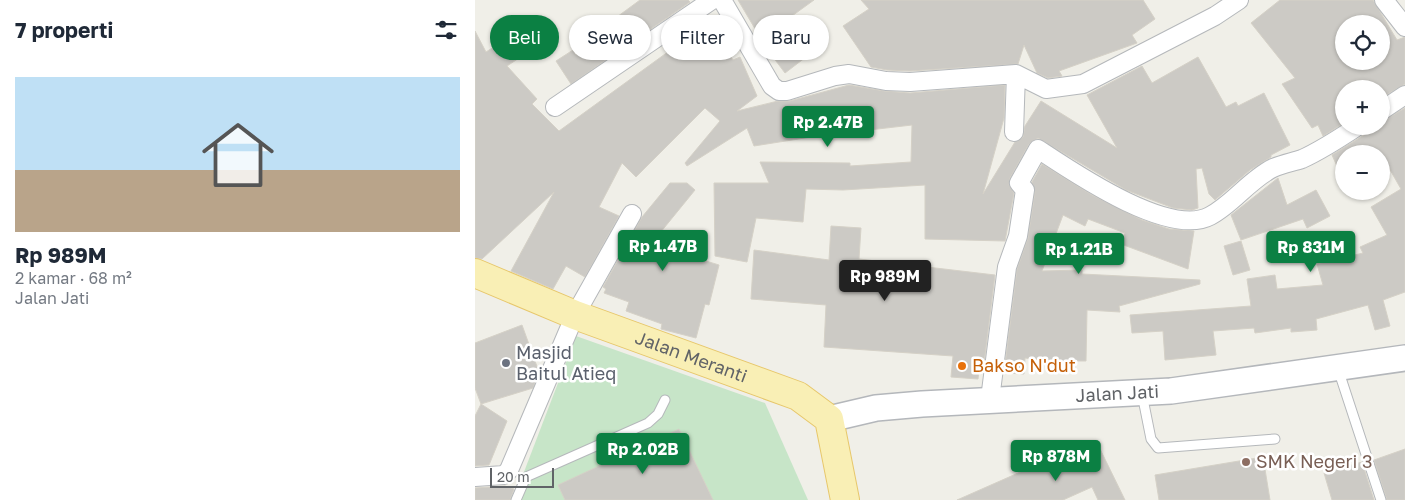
<!DOCTYPE html>
<html lang="id">
<meta charset="utf-8">
<style>
:root{--surface:#fff;--page:#f2f2f3;--text:#1f2937;--muted:#747a83;--line:#e0e1e3;--accent:#0b8043}
body{margin:0;font-family:"Golos Text",sans-serif;background:var(--page);color:var(--text);height:100vh;display:flex;flex-direction:column;font-size:19px;white-space:nowrap}
*{box-sizing:border-box;margin:0}
p{font-size:16px;color:var(--muted)}
.icon{flex:none;width:28px;height:28px;fill:none;stroke:currentColor;stroke-width:2;stroke-linecap:round;stroke-linejoin:round}
.map{position:relative;flex:1;overflow:hidden}
.side{display:flex;flex-direction:column;background:var(--surface);width:475px}
.side>*{flex:none}
.banner{position:absolute;left:15px;top:15px;width:475px;height:45px;display:flex;gap:10px}
.buttons{position:absolute;left:860px;top:15px;display:grid;gap:10px}
.buttons a{display:grid;place-items:center;width:55px;height:55px;border-radius:50%;background:var(--surface);box-shadow:0 1px 4px #0004;font-size:25px}
.scale{position:absolute;left:15px;bottom:12px;width:64px;box-sizing:border-box;padding-left:5px;border:2px solid #606367;border-top:0;font-size:14px;line-height:18px;white-space:nowrap;color:#606367;-webkit-text-stroke:4px #fff;paint-order:stroke}
.price{position:absolute;translate:-50% -42px;padding:0 11px;border-radius:5px;background:var(--accent);color:#fff;font-size:16px;line-height:32px;filter:drop-shadow(0 1px 2px #0008)}
.price::after{content:'';position:absolute;left:50%;top:30px;width:15px;height:11px;margin-left:-8px;background:inherit;clip-path:polygon(0 0,100% 0,50% 100%)}
.price.on{background:#222;color:#fff}
ul{padding:0;list-style:none}
li{display:grid;align-content:center;gap:10px;height:265px;padding:0 15px}
li+li{border-top:1px solid var(--line)}
li span{display:grid;place-items:center;height:155px;border-radius:0px;color:#555}
li>.icon{margin-inline-start:auto}
span .icon{width:90px;height:90px;fill:#fffc;stroke-width:1}
li b{font-size:21px}
h2{display:flex;justify-content:space-between;align-items:center;height:60px;padding:0 15px;font-size:21px}
.chip{padding:0 18px;border-radius:22px;background:var(--surface);box-shadow:0 1px 4px #0004;font-size:18px;line-height:45px}
.chip.on{background:var(--accent);color:#fff}
main{display:flex;flex:1;min-height:0}
.map>svg:first-child{display:block}
</style>
<main>
<section class="side">
<h2>7 properti<svg class="icon" aria-label="filters" viewBox="0 0 24 24"><path d="M4 7h16M4 17h16"/><circle cx="9" cy="7" r="2"/><circle cx="15" cy="17" r="2"/></svg></h2>
<ul>
<li><span style="background:linear-gradient(#bfe0f5 60%,#b9a48a 0)"><svg class="icon" aria-label="home" viewBox="0 0 24 24"><path d="M3 11l9-7 9 7M6 9v11h12V9"/></svg></span><div><b>Rp 989M</b><p>2 kamar · 68 m²</p><p>Jalan Jati</p></div></li>
</ul>
</section>
<div class="map">
<svg width="930" height="500" viewBox="0 0 930 500">
<rect width="100%" height="100%" fill="#f0efe8"/>
<path fill="#c7e5c8" d="M101,336l189,67 43,97h-293l-1,-2z"/>
<path fill="#cccac5" stroke="#d5d1c7" fill-rule="evenodd" d="M165,0h48l2,2 -119,82 -15,-23 17,-11 3,5 34,-23 -4,-7z
M263,0h76l-29,21 25,33 -25,19 -18,-24z
M386,0h282l12,19 -23,16 5,8 -78,28 3,5 -14,2 -11,-5 -13,-28 -6,19 -108,7 -23,-1 -16,-3 -28,-41 26,-17z
M805,0h93l24,40 8,-3v47l-24,14v-9h-37v34l-21,13 -5,-11 -6,3 -30,-44 13,-6 -44,-55zM869,24h37v37h-37z
M227,20l7,10 2,-2 22,32 7,-3 17,39 -20,15 41,-10h12l59,-16 35,6 26,2 95,-8 -1,33 -21,76 32,-52 8,-5 2,-11 16,-25 76,47 -30,-53 55,-29 10,17 46,-26 28,50 10,-5 2,4 26,-13 26,52 -19,10v2l-21,13 -35,30 -6,-6 -7,-26 -6,1 2,39 -6,2 -19,-2 -47,-18 -88,-52 -9,6 -19,34 -1,7 5,8 -9,48 -80,-2v-54l-82,5 -37,-1 -3,33 -47,-4 -9,44 -32,-6 -1,-73h55l-9,-21 90,1v3l61,-4 1,-37 -43,5 -1,-2 -114,18 -7,-18 -60,38 -2,-3 35,-42 -15,-13 -69,69 -14,-14 -23,44 20,9 -34,61 -19,-11 -13,23 -42,-18 43,-79 -72,67 -7,-1v-227l11,21 46,-30 13,19 -38,25 30,33 -5,5 27,27 124,-90 -3,-6z
M930,108v184l-22,8 7,26 -15,4 -7,-25 -52,14 1,11 -26,2v-4l-36,5 -1,-5 -41,3 3,24 -51,5 -2,-29 -31,2 -2,-18 121,-9 -4,-27 28,-4 2,14 46,-4 -6,-21 46,-11 -3,-6 27,-12 -16,-28 30,-18 -20,-35h-37v28l-12,-27 32,-20 4,-9h13v-4z
M567,164l50,31 50,25 27,9 25,2 -6,38 -67,-25 4,-11 -37,-14 -3,7 -22,-11 -21,56 40,-1v4l118,6v4l-81,22 1,6 -33,-2 -1,51h-10v3l-51,-6 -1,16 -20,-1 13,-104 11,-31 7,-46 -3,-10z
M803,178l9,27 29,-15 14,26 -23,12 -4,-9 -62,21 -10,-25z
M195,183h17l8,7 -44,54 68,21 -10,40 -4,-1 -9,34 -35,-9 1,-5 -36,-13 3,-9 -25,-9 2,-4 -3,-2 39,-70z
M356,226l30,2 -2,31 136,16 -12,96h-4l-1,8 -27,-2 2,-21 -129,-9 2,-42 -75,-6 3,-49 75,10z
M766,241l9,29 -17,5 -9,-29z
M47,325l17,47 -6,16 -52,16 -6,-16v-45z
M6,404l26,17 -18,44 -14,1v-50z
M204,429l34,71h-148l-7,-15z
M625,449l25,51h-27l-6,-13 -29,13h-106l102,-45 5,11z
M930,449v51h-18l-13,-40z
M788,457l7,43h-111l-4,-25z
M887,462l12,38h-42l-8,-27z
M30,486l9,3 -4,11h-35v-12z"/>
<g fill="none" stroke-linecap="round" stroke-linejoin="round">
<g stroke="#b5b8bb" stroke-width="11">
<path id="lane" d="M863,369l43,131
M667,394l9,45 7,9 117,-9
M41,500l10,-23 122,-54 10,-9 7,-14"/>
</g>
<g stroke="#b5b8bb" stroke-width="20">
<path id="street" d="M247,0l50,86 7,5h8l48,-15 14,-2 37,7 24,1 106,-8 30,15 37,-5 132,-68 24,-16
M909,0l21,27
M80,107l157,-107
M906,111l24,-16
M539,132l2,-58
M515,399l17,-132 11,-31 7,-46 -6,-7 19,-34c35,23 131,89 172,67 23,-12 39,-36 63,-48 9,-4 20,-6 29,-9 20,-9 38,-21 56,-33
M0,477l29,-2 5,-5 66,-155 57,-101"/>
</g>
<g stroke="#b4b7bb" stroke-width="28">
<g id="secondary">
<path id="s1" d="M354,419l47,-11 46,-4 249,-13 234,-33"/>
</g>
</g>
<g stroke="#e7c76b" stroke-width="30">
<g id="primary">
<path id="s2" d="M0,273l100,42 223,81 31,23 16,81"/>
</g>
</g>
<use href="#lane" stroke="#fff" stroke-width="9"/>
<use href="#street" stroke="#fff" stroke-width="18"/>
<use href="#secondary" stroke="#fff" stroke-width="25"/>
<use href="#primary" stroke="#f9efb5" stroke-width="28"/>
</g>
<circle fill="#6b7280" stroke="#fff" stroke-width="2" cx="31" cy="363" r="5"/>
<circle fill="#e8710a" stroke="#fff" stroke-width="2" cx="487" cy="366" r="5"/>
<circle fill="#8d6e63" stroke="#fff" stroke-width="2" cx="771" cy="462" r="5"/>
<g text-anchor="middle" stroke-width="5" stroke-linejoin="round" paint-order="stroke">
<g font-size="18" fill="#5b616d" stroke="#fff" text-anchor="start">
<text x="41" y="359">Masjid<tspan x="41" dy="21">Baitul Atieq</tspan></text>
</g>
<g font-size="18" fill="#606367" stroke="#fff">
<text dy="6" stroke="none"><textPath href="#s2" startOffset="232">Jalan Meranti</textPath></text>
<text dy="6" stroke="none"><textPath href="#s1" startOffset="290">Jalan Jati</textPath></text>
</g>
<g font-size="18" fill="#c56008" stroke="#fff" text-anchor="start">
<text x="497" y="372">Bakso N'dut</text>
</g>
<g font-size="18" fill="#785e54" stroke="#fff" text-anchor="start">
<text x="781" y="468">SMK Negeri 3</text>
</g>
</g>
</svg>
<div class="buttons">
<a><svg class="icon" aria-label="locate" viewBox="0 0 24 24"><circle cx="12" cy="12" r="6"/><path d="M12 2v4M12 18v4M2 12h4M18 12h4"/></svg></a>
<a>+</a>
<a>−</a>
</div>
<div class="scale">20 m</div>
<b class="price" style="left:353px;top:148px">Rp 2.47B</b>
<b class="price" style="left:188px;top:272px">Rp 1.47B</b>
<b class="price" style="left:836px;top:273px">Rp 831M</b>
<b class="price" style="left:604px;top:275px">Rp 1.21B</b>
<b class="price on" style="left:410px;top:302px">Rp 989M</b>
<b class="price" style="left:168px;top:475px">Rp 2.02B</b>
<b class="price" style="left:581px;top:482px">Rp 878M</b>
<div class="banner">
<a class="chip on">Beli</a>
<a class="chip">Sewa</a>
<a class="chip">Filter</a>
<a class="chip">Baru</a>
</div>
</div>
</main>
